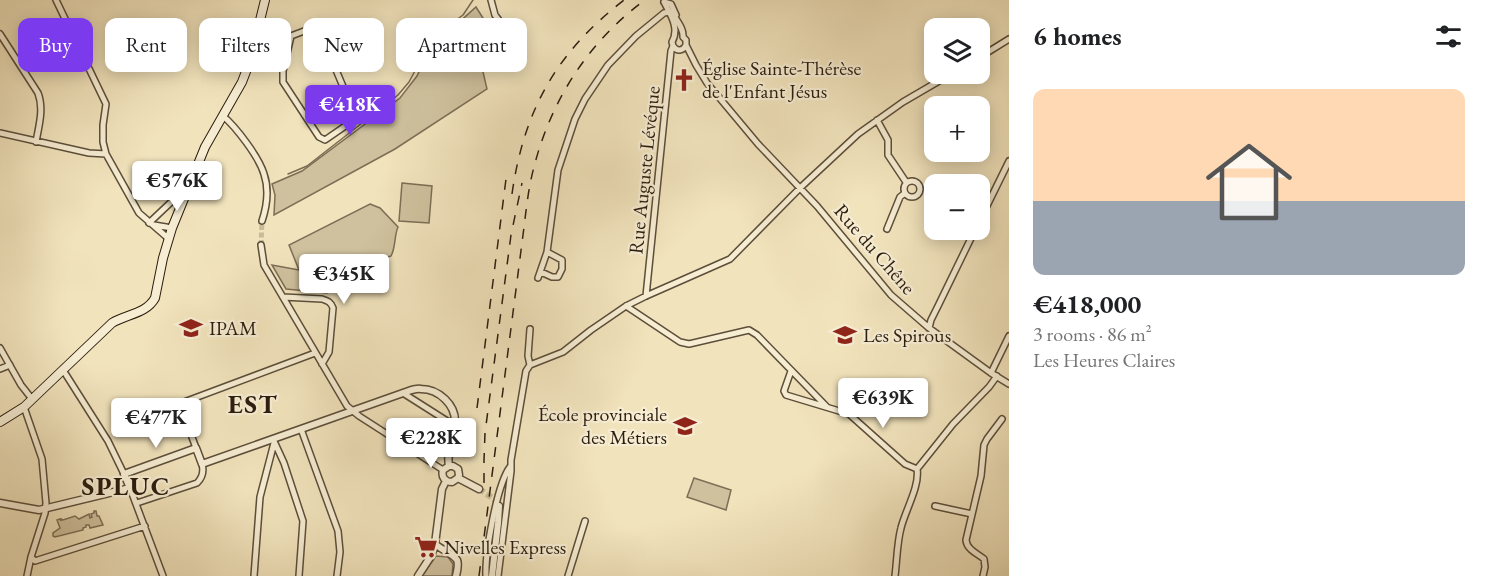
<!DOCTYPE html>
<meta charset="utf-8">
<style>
:root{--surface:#fff;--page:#f6f6f6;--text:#202124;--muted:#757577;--line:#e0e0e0;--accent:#7c3aed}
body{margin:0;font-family:"EB Garamond",serif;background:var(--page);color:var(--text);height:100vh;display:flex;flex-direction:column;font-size:22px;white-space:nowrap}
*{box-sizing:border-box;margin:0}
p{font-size:20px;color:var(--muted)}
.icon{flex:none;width:33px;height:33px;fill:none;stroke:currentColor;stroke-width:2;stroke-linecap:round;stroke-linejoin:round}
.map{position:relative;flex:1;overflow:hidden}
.drawer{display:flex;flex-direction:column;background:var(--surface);width:480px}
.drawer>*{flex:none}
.top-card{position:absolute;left:18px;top:18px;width:570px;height:54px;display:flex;gap:12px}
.fabs{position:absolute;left:924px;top:18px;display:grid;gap:12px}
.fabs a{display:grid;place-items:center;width:66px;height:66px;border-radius:12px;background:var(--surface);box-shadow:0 3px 15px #0003;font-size:30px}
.price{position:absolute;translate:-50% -51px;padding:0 14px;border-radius:6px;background:#fff;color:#222;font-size:20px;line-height:39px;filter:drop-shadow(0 2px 3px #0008)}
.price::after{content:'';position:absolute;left:50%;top:36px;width:18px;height:14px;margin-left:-9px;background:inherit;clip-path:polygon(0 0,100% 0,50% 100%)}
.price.on{background:var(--accent);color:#fff}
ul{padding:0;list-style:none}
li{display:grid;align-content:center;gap:12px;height:318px;padding:0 24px}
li+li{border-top:2px solid var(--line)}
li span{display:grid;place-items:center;height:186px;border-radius:12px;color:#555}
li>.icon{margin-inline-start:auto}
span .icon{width:108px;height:108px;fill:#fffc;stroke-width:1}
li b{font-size:26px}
h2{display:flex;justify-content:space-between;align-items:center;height:72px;padding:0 24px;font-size:26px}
.tag{padding:0 21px;border-radius:12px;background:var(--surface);box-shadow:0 3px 15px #0003;font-size:21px;line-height:54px}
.tag.on{background:var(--accent);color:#fff}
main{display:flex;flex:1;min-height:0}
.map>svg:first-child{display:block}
</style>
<main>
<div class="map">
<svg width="1009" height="576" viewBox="0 0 1009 576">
<rect width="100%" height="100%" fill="#f1e3bc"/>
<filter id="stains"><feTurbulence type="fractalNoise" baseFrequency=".00333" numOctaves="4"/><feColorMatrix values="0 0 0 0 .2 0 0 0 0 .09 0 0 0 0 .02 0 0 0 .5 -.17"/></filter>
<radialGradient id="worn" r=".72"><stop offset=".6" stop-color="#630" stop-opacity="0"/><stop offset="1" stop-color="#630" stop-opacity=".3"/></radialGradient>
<path fill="#cfc19e" stroke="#7d6e56" stroke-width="1.5" d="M476,7l29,46 -22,19 4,17 -92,60 -121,66 1,-20 -3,-11 30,-13 98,-73 17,-22 10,-21 18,-20z
M402,183l30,3 -3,37 -30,-2z
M370,204l10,4 18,19c-4,9 -2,20 -7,29 -10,4 -12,-1 -20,10l-26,-2 -16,11 -2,18 -41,-4 -14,-24 27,5 -10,-25z
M694,478l37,12 -5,20 -39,-13z
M94,511h2l1,5h2l4,9 -13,3 -1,-3h-3v2l-3,1v2l-28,7 -2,-1v-3l7,-5 -3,-8 3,-1 1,2v-2l2,1 12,-4 4,3 10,-5 1,4 2,-1 -1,-3 3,-1z
M436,556l12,1 5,7 -1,12h-30z"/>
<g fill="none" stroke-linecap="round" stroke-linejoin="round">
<path stroke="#7a6b53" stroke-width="1.5" d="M288,174l19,-8 91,-71 11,-13 15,-28 17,-23 22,-16 10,-15"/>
<path stroke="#c9bb99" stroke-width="5" stroke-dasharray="5 2.5" stroke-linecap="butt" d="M261,245l1,-24"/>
<path stroke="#c9bb99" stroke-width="6" stroke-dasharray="6 3" stroke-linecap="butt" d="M479,489l15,10 5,6"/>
<g stroke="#5c4e3a" stroke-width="8">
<path id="minor" d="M56,0l50,104 -3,21v17l3,12 33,59 30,26
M491,0l4,15 21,28
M664,2l7,2 5,11
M669,12h3c4,8 12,16 11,25l3,3v5l10,20 11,18 51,61 59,62 74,89 38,33 62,45 18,11
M258,28l33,8 21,-8 5,1 3,3 35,83 -1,5 -29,20 -6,-3 -36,-55v-11l8,-35
M0,34l38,59c6,16 1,32 -2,49
M673,46c4,6 10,5 13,-1
M980,57l29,-18
M223,116c13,11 36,41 41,58 5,15 3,32 -2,47
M877,120l11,20v15l18,27
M0,133l89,20 17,1
M904 189a8 8 0 1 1 16 0a8 8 0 1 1-16 0Z
M980,220l29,-59
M149,223l38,-36
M154,225l18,3
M887,229l13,-32 5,-4
M261,245l3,20 83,141 12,10 84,54
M541,272l11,5h6l4,-8v-9l-15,-8
M538,278l9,-26 11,-82 17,-51 10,-20 23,-34 28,-29 28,-23 5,-1
M646,296l25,-245 2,-5 -1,-4c8,-14 -2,-28 -8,-40
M283,297l39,2c6,2 9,3 11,9l-4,44 -7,12
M626,306l54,36 9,2 60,-14 8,5 70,72
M929,328l2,-8 7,-14 37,-76
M530,329l-2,27 2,9
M0,348l21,37 11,14
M530,365l33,-13 28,-22 35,-24 20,-10 84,-37 70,-71 58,-54 45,-32 48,-28
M0,369l10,-4
M63,370l45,71 16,33
M791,371l-7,20 2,4 63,19 56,50 12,5
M991,373l18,-37
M403,393l52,33
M24,407l18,52 4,44 -1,10 -14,44 -4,19
M301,429l37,102 2,21 -3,24
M273,439l11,24 19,58 -4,55
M196,448l-14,-38 2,-8 131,-49
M130,488l33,88
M137,503l60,-20c6,-6 7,-12 5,-19
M935,506l37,8
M31,557l4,4 110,-35
M254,576l6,-79 14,-54
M486,576c-1,-23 11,-92 24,-109
M498,576l13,-105v-11l14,-83 1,-6 4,-6
M568,576l17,-55
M895,576c2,-16 2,-33 6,-48 4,-17 19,-42 16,-59l36,-45 36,-37 8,-11
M983,576l2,-9 -1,-8c-7,-6 -17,-9 -18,-19l15,-64 3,-31 3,-6 15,-20"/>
</g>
<g stroke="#5c4e3a" stroke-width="9">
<path id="tertiary" d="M449,466l-6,4c-2,7 2,12 9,12l6,-4
M449,466h4l5,3 1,6 -1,3
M458,478l21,11
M0,503l39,7 91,-22 -6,-14 72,-26 6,16 201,-71c6,-2 12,-5 18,-4 18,0 35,16 34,34 -1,14 -9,28 -6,43
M435,544c5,5 19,10 22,16 2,4 0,12 -1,16
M418,576l13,-20 4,-12 7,-55 4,-8
M492,576l6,-53 1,-17"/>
</g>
<g stroke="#2b1c0e" stroke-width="10">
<path id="secondary" d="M0,422l24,-15 88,-84c15,-9 34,-9 43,-25l8,-40 9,-30 33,-81 37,-65 8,-21 15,-61"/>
</g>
<use href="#minor" stroke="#f6edd3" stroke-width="5"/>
<use href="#tertiary" stroke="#f6edd3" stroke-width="6"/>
<use href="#secondary" stroke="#f6edd3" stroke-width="8"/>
<path stroke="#2b1c0e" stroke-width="1.5" stroke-dasharray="10 10" stroke-linecap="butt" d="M512,194c12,-85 45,-142 112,-194
M477,408l29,-229
M484,483v-23l1,-27 26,-198 11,-52
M479,576l44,-341c3,-23 5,-46 11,-68 17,-67 55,-126 111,-167"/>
</g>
<defs>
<g id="church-bare" transform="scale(1.8)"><path d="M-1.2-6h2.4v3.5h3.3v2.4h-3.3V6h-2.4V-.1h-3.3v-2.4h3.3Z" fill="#8f2418" stroke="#f6edd3" stroke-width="2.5" paint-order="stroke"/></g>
<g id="school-bare" transform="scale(1.8)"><path d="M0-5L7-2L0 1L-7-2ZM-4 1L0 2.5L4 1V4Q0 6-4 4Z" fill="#8f2418" stroke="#f6edd3" stroke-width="2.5" paint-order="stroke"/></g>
<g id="supermarket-bare" transform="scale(1.8)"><path d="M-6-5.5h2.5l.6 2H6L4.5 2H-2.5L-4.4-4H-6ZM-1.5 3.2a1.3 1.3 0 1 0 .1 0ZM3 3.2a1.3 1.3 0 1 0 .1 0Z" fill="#8f2418" stroke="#f6edd3" stroke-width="2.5" paint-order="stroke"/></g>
</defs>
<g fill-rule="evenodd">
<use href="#church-bare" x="684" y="80"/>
<use href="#school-bare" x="191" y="328"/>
<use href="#school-bare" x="845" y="335"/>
<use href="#school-bare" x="685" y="426"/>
<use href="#supermarket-bare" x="426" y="547"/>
</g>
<g text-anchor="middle" stroke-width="4.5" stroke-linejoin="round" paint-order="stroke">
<g font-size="20" fill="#2b1c0e" stroke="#f6edd3" text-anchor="start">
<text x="702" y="75">Église Sainte-Thérèse<tspan x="702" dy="23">de l'Enfant Jésus</tspan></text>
<text x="209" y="335">IPAM</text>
<text x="863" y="342">Les Spirous</text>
<text x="667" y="421" text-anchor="end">École provinciale<tspan x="667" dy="23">des Métiers</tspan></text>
<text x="444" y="554">Nivelles Express</text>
</g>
<g font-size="20" fill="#2b1c0e" stroke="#f6edd3">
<text transform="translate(644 170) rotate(-84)" y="7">Rue Auguste Lévéque</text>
<text transform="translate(875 249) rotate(49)" y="7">Rue du Chêne</text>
</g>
<g font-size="26" font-weight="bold" letter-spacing="1.5" fill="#2b1c0e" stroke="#f6edd3">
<text x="253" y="413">EST</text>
<text x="126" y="495">SPLUC</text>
</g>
</g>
<rect width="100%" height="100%" filter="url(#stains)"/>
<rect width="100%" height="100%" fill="url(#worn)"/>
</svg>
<div class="fabs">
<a><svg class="icon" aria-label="layers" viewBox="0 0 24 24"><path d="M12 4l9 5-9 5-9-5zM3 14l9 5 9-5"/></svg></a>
<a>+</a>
<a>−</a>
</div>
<b class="price on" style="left:350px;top:136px">€418K</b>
<b class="price" style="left:177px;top:212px">€576K</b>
<b class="price" style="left:344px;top:305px">€345K</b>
<b class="price" style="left:883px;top:429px">€639K</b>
<b class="price" style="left:156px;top:449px">€477K</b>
<b class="price" style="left:431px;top:469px">€228K</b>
<div class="top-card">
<a class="tag on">Buy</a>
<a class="tag">Rent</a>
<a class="tag">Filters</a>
<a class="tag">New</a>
<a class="tag">Apartment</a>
</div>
</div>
<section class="drawer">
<h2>6 homes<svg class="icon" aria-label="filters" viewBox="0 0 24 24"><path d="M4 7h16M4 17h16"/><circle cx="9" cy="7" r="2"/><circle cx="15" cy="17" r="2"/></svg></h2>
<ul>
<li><span style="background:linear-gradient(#ffd9b3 60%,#9aa5b1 0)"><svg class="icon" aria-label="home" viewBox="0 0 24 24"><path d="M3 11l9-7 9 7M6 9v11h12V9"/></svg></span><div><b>€418,000</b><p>3 rooms · 86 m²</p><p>Les Heures Claires</p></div></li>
</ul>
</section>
</main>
